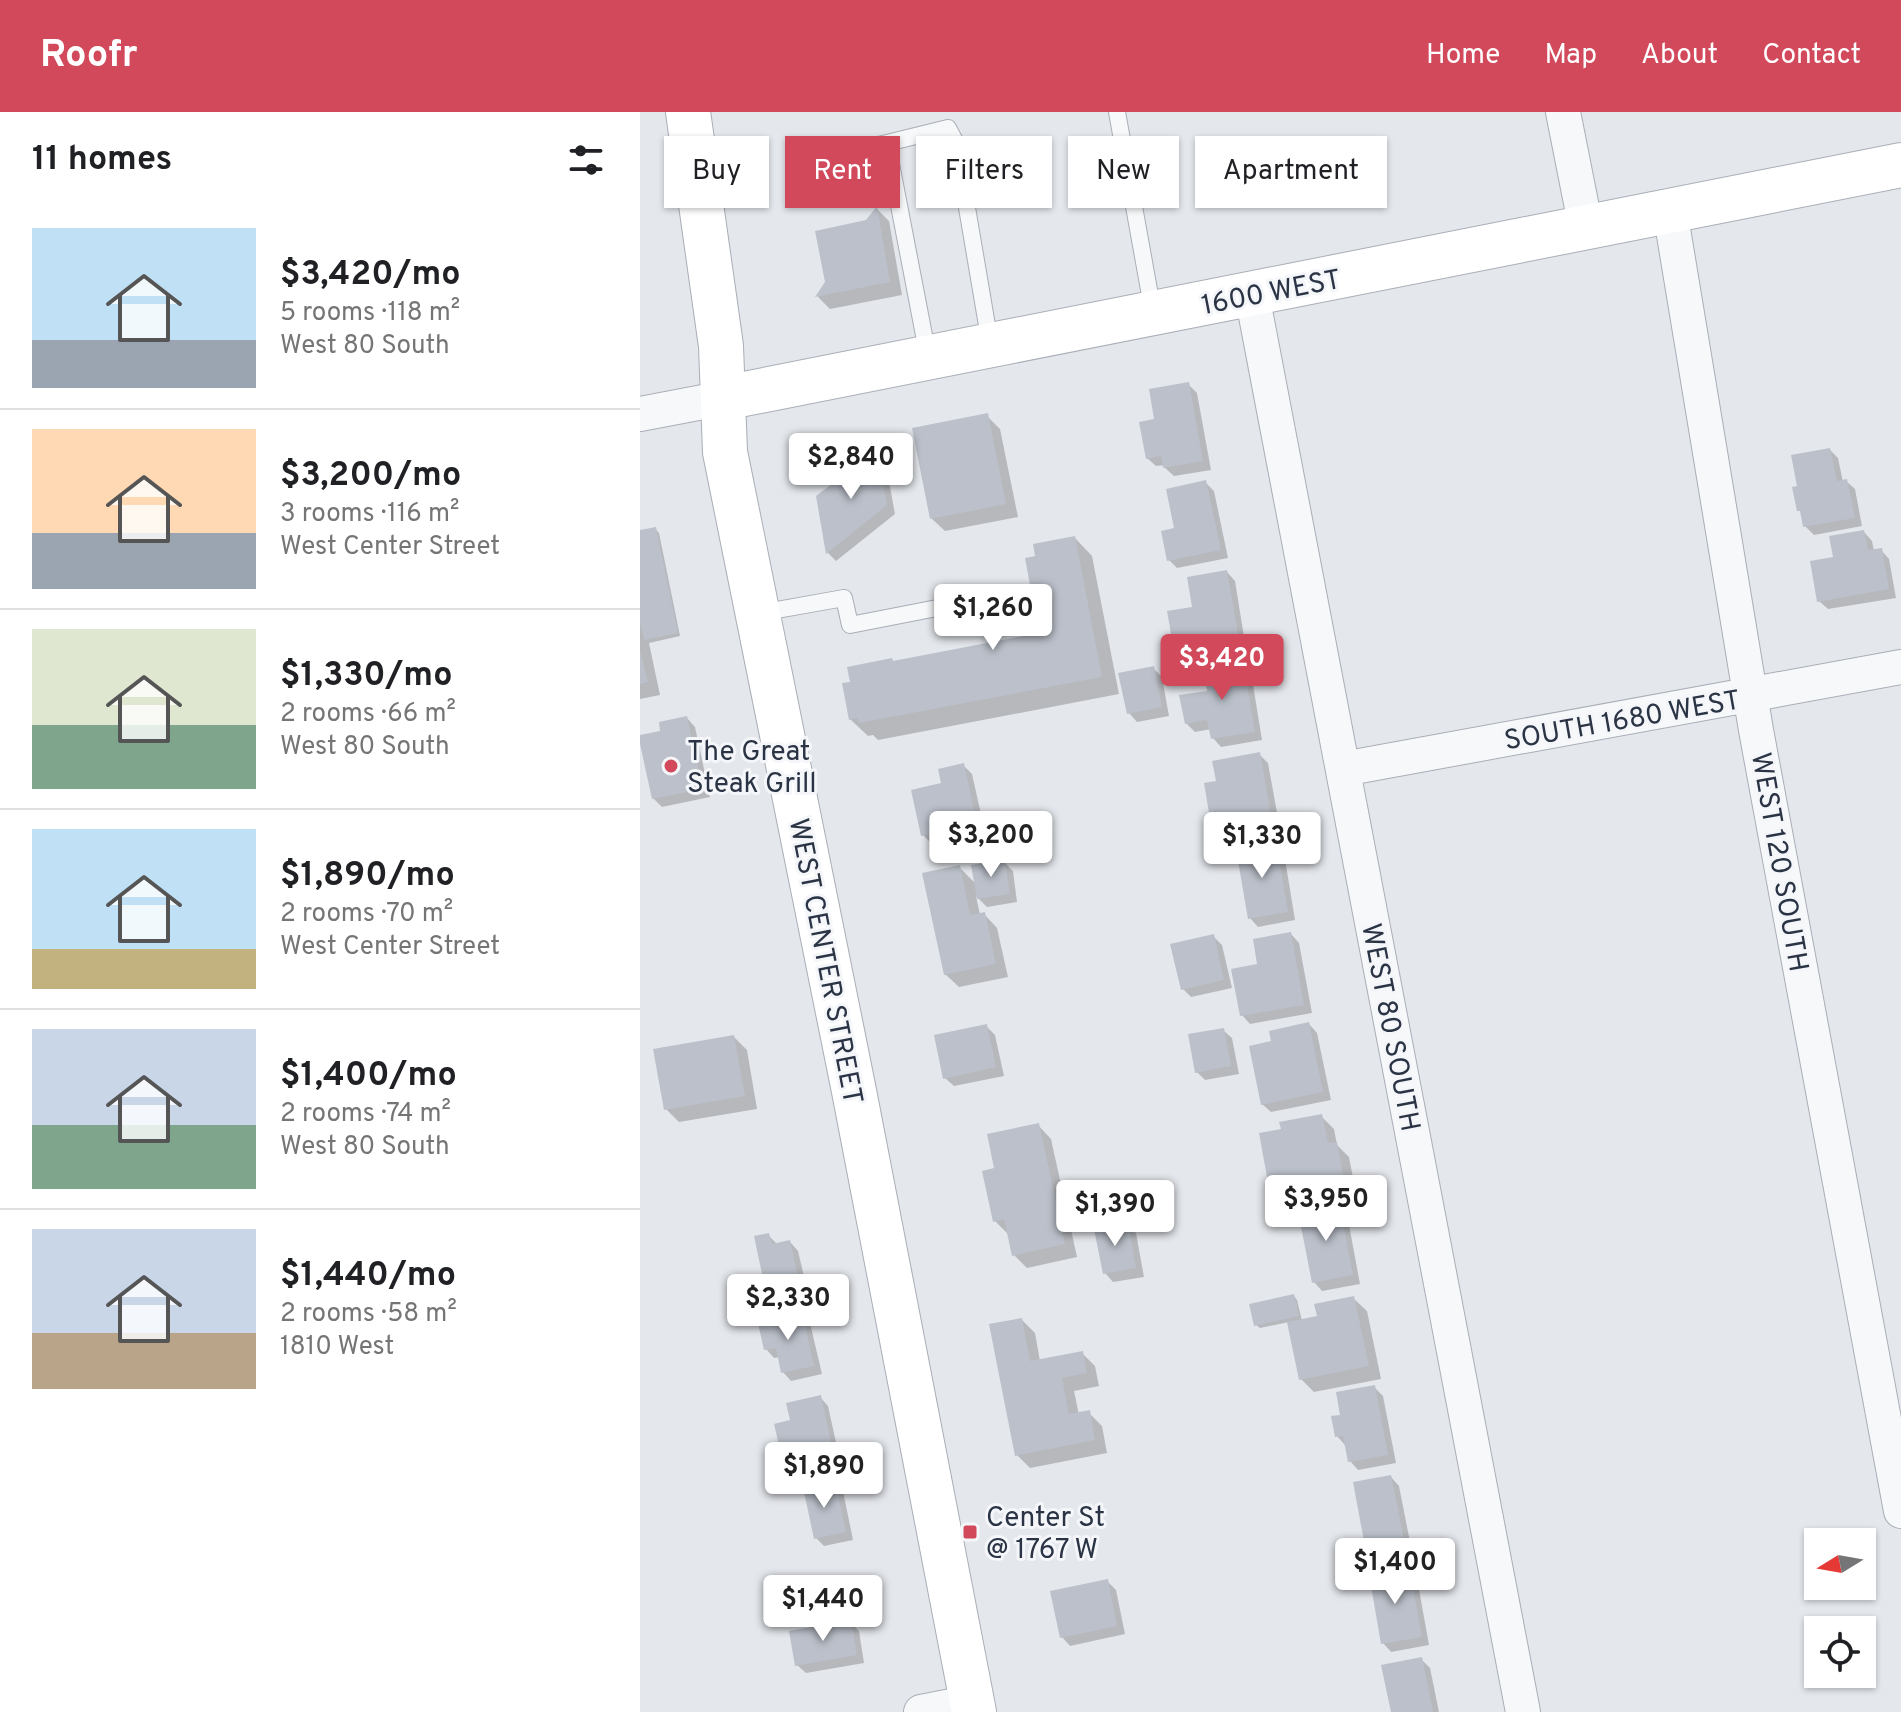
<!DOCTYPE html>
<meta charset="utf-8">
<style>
:root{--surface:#fff;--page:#f6f6f6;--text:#202124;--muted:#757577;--line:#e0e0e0;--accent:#d1495b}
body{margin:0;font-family:Overpass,sans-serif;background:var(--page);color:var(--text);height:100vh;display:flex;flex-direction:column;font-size:30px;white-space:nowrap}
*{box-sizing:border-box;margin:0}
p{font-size:26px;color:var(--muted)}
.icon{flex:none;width:44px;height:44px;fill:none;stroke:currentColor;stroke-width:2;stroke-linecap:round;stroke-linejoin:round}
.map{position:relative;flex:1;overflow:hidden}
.side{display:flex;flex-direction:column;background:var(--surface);width:640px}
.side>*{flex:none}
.guide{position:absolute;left:24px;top:24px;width:760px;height:72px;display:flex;gap:16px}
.needle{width:52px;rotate:259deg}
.controls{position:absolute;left:1164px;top:1416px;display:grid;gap:16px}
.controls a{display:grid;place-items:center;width:72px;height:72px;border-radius:0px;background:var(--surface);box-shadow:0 2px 6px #0004;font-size:40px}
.price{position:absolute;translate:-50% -68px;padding:0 18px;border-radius:8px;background:#fff;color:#222;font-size:26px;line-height:52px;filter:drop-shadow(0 2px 4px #0008)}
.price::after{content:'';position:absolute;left:50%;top:48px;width:24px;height:18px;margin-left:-12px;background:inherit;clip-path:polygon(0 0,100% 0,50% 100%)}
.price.selected{background:var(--accent);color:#fff}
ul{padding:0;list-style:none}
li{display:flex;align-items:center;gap:24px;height:200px;padding:0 32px}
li+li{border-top:2px solid var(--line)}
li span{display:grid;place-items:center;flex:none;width:224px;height:160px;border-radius:0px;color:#555}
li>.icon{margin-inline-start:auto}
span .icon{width:96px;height:96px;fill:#fffc;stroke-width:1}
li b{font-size:34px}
h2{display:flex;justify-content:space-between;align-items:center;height:96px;padding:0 32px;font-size:34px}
.tag{padding:0 28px;border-radius:0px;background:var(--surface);box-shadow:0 2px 6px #0004;font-size:28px;line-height:72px}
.tag.selected{background:var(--accent);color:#fff}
header{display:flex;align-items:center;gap:48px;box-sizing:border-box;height:112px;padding:0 40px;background:var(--accent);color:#fff}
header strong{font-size:38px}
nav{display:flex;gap:44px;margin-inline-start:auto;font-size:28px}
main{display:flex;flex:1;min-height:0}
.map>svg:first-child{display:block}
</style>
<header>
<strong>Roofr</strong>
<nav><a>Home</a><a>Map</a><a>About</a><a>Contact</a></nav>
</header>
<main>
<section class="side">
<h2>11 homes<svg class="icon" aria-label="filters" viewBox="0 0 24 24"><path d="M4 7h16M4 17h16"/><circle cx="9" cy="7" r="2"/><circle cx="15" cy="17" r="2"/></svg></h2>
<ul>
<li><span style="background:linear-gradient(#bfe0f5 70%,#9aa5b1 0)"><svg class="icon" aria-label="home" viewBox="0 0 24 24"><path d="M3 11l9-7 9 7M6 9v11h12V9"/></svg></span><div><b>$3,420/mo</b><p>5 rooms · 118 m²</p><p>West 80 South</p></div></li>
<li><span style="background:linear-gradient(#ffd9b3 65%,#9aa5b1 0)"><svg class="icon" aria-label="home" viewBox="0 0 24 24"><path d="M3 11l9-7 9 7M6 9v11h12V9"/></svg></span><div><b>$3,200/mo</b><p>3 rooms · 116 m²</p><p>West Center Street</p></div></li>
<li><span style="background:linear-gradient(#dfe7d0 60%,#7fa58c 0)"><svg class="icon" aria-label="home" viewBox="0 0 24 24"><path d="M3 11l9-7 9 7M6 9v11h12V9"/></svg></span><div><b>$1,330/mo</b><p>2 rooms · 66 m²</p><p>West 80 South</p></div></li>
<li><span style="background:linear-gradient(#bfe0f5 75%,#c2b280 0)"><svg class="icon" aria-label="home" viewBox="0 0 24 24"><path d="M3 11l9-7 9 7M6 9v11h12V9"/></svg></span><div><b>$1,890/mo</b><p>2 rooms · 70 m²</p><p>West Center Street</p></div></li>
<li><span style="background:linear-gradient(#c9d6e8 60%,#7fa58c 0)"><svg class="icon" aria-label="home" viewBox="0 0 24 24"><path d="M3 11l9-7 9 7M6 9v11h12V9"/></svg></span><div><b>$1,400/mo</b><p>2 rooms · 74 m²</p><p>West 80 South</p></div></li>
<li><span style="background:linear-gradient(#c9d6e8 65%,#b9a48a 0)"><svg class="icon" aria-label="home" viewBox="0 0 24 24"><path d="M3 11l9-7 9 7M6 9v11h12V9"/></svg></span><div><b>$1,440/mo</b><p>2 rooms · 58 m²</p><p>1810 West</p></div></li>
</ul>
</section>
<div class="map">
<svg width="1261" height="1600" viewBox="0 0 1261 1600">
<rect width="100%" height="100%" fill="#e4e7ec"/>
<path fill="#0003" d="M237,97l12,12 13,74 -72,14 -12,-12z
M548,272l9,9 14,77 -37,6 -9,-8v-3l-9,1 -9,-8 10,-37z
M347,304l13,13 18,88 -73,14 -14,-13z
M1190,338l8,8 5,24 3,-1 9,8 7,37 -48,9 -9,-9 -2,-12 -4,-4v-23z
M237,340l8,8 10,54 -59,47 -8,-8 -10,-56z
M565,370l9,9 14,67 -51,10 -8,-8 8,-30z
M15,417l4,4 21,103 -31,7 11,52 -20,4v-167z
M1224,420l8,9 2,10 7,-1 8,9 7,39 -68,11 -9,-8 17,-43z
M435,426l17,18 27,138 -241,46 -5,-5 -5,1 -18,-17 44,-56 147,-28z
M587,460l8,9 11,68 -62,10 -9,-9 19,-41z
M603,551l8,9 11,68 -41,7 -8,-9 -2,-9 -16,3 -9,-9 23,-31z
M513,556l9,9 7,39 -32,6 -8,-9z
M47,606l8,9 15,70 -48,10 -9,-9 10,-66z
M619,642l9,9 12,66 -57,10 -9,-8 4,-48z
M323,653l9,9 13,58 -53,12 -9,-9z
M635,732l9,9 11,67 -37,7 -8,-9z
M364,750l9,9 4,31 -30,5 -11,-11 4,19 4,-1 13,14 11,49 -49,10 -14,-13 14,-107 17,17z
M651,822l8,9 13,70 -62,11 -8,-9 17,-49z
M573,824l9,9 10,43 -41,9 -8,-8z
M669,912l8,9 14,67 -60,12 -9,-8 11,-61z
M347,915l8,8 9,41 -50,10 -9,-8z
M583,918l9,8 7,36 -34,6 -8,-8z
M94,925l13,13 10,59 -78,13 -13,-13z
M681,1004l13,13 3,16 12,12 8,41 -71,13 -13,-13 10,-67z
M398,1013l13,14 26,118 -50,11 -13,-13 -6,-21 -13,-13 2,-51z
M699,1094l8,8 13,70 -38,7 -8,-9z
M487,1113l9,8 8,44 -31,5 -8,-9z
M128,1123l10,10 12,-3 8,9 9,38 -32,7 -9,-9z
M654,1184l3,4 5,21 17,-4 34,-19 14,13 14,68 -67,13 -13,-13 -12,-57 -29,6 -4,-3z
M161,1203l9,8 12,51 -31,7 -8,-9 -3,-15 -6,1 -8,-9z
M382,1208l13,13 5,28 42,-8 13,13 4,20 -25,5 5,24 10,-2 13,13 5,27 -77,15 -13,-13z
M734,1275l9,9 13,67 -38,7 -8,-9 -5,-16 -8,-9 5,-20z
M180,1285l8,9 11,50 -47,9 -8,-8 9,-35z
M751,1365l8,9 13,66 -35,7 -9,-8z
M194,1370l9,9 10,49 -29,6 -8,-8z
M769,1457l8,9 12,67 -38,7 -8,-9z
M467,1469l9,9 9,44 -55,12 -8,-9z
M210,1510l9,9 5,32 -58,10 -9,-8z
M781,1547l9,9 9,44h-46z"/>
<path fill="#bbc0ca" d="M237,94l13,76 -75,15 10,-15 -10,-51 51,-11z
M549,270l14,79 -40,7 -2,-12 -15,3 -7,-37 15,-3 -5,-30z
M348,301l18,91 -76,15 -18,-91z
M1190,336l7,33 10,-2 8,39 -52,9 -3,-16h-3l-5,-24 5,-1 -6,-31z
M237,338l10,55 -61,49 -10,-58z
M566,368l15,70 -54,11 -6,-30 13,-3 -8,-39z
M16,415l22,106 -34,7 -4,-18v-92z
M1224,418l4,20 14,-2 7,41 -72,13 -7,-41 23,-4 -4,-21z
M435,424l27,141 -243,46 -1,-5 -9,2 -7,-37 8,-1 -3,-15 45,-9 1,3 146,-28 -14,-75 10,-2 -2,-12z
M587,458l12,70 -65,11 -7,-40 25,-4 -5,-30z
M0,538l8,32 -8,2z
M603,549l12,71 -44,7 -4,-19 -22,4 -6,-29 28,-4 -4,-23z
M514,554l8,41 -35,7 -9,-41z
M47,604l16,73 -51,10 -12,-55v-9l20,-4 -1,-9z
M620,640l12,69 -60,10 -8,-48 12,-2 -4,-20z
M324,651l13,61 -56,12 -10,-46 30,-7 -3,-14z
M636,730l12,70 -40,7 -12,-70z
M365,748l5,34 -33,5 -6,-34z
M320,753l10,50 15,-3 11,52 -52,11 -22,-102z
M651,820l13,73 -64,11 -9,-47 26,-5 -4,-25z
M574,822l10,46 -43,10 -11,-46z
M669,910l14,70 -62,13 -12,-59 22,-5 -2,-10z
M347,912l9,43 -53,12 -9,-44z
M584,916l7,38 -36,7 -7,-39z
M94,923l11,61 -81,14 -11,-61z
M682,1002l6,29 9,-1 8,43 -74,14 -12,-66 22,-4 -2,-7z
M399,1011l26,121 -53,12 -8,-37 -11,3 -11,-51 12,-3 -7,-34z
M699,1091l14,72 -41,8 -14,-72z
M488,1110l8,46 -33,6 -9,-45z
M129,1121l3,11 18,-4 9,41 -34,7 -11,-52z
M654,1182l5,22 -45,10 -5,-22z
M714,1184l15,70 -70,14 -12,-58 30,-6 -3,-12z
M162,1200l12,54 -33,7 -5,-25 -12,2 -6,-27z
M382,1206l8,43 53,-10 4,22 -25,5 7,36 21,-4 5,30 -80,16 -26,-132z
M735,1273l13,70 -40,7 -5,-26 -8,1 -4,-21 9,-1 -4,-23z
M181,1283l11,52 -50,11 -8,-34 16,-4 -4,-17z
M751,1363l14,69 -39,8 -13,-70z
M195,1368l11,52 -32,7 -11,-52z
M769,1455l13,70 -41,7 -12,-70z
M468,1467l9,47 -57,12 -10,-47z
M211,1508l6,35 -62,11 -6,-35z
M782,1545l11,55h-42l-10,-47z"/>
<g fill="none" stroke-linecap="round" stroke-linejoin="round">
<g stroke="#a9aeb7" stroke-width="18">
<path id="lane" d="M477,0l36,200
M247,31l61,-15 8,15 34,200
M160,49l87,-18 41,213
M120,501l84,-15 6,27 164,-32"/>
</g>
<g stroke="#a9aeb7" stroke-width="36">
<path id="street" d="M923,0l23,116
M1030,99l86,519 145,781
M612,183l271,1417
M0,302l84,-16
M703,657l558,-102
M281,1600l51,-10"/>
</g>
<g stroke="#a9aeb7" stroke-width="46">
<path id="secondary" d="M48,0l33,234 4,106 129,639 120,621
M84,286l1177,-233"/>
</g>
<use href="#lane" stroke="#f7f8fa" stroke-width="16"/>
<use href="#street" stroke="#f7f8fa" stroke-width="34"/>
<use href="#secondary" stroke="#fff" stroke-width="44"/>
</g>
<g fill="#d1495b" stroke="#f4f6f9" stroke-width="3">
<circle cx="31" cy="654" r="8"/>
<rect x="322" y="1412" width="16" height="16" rx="4"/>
</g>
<g text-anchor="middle" stroke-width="6" stroke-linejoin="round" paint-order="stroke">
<g font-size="28" fill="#2b3445" stroke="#f4f6f9">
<text transform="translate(631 179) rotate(-11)" y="10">1600 WEST</text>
<text transform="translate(982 607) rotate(-10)" y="10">SOUTH 1680 WEST</text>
<text transform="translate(1141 750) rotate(80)" y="10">WEST 120 SOUTH</text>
<text transform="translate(187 849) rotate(79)" y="10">WEST CENTER STREET</text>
<text transform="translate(752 915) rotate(79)" y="10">WEST 80 SOUTH</text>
</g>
<g font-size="28" fill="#2b3445" stroke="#f4f6f9" text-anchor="start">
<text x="47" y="648">The Great<tspan x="47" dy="32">Steak Grill</tspan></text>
<text x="346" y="1414">Center St<tspan x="346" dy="32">@ 1767 W</tspan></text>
</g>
</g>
</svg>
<div class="controls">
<a><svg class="needle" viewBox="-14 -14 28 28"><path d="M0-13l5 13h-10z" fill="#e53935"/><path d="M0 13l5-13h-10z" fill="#757577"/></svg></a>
<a><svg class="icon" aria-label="locate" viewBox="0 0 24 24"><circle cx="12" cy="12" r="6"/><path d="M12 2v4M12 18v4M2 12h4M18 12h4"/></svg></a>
</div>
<b class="price" style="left:211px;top:389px">$2,840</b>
<b class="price" style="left:353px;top:540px">$1,260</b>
<b class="price selected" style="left:582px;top:590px">$3,420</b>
<b class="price" style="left:351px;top:767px">$3,200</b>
<b class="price" style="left:622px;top:768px">$1,330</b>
<b class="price" style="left:686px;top:1131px">$3,950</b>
<b class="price" style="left:475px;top:1136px">$1,390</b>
<b class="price" style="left:148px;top:1230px">$2,330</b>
<b class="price" style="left:184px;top:1398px">$1,890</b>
<b class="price" style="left:755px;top:1494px">$1,400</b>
<b class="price" style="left:183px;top:1531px">$1,440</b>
<div class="guide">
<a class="tag">Buy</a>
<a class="tag selected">Rent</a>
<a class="tag">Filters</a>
<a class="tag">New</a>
<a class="tag">Apartment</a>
</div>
</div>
</main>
